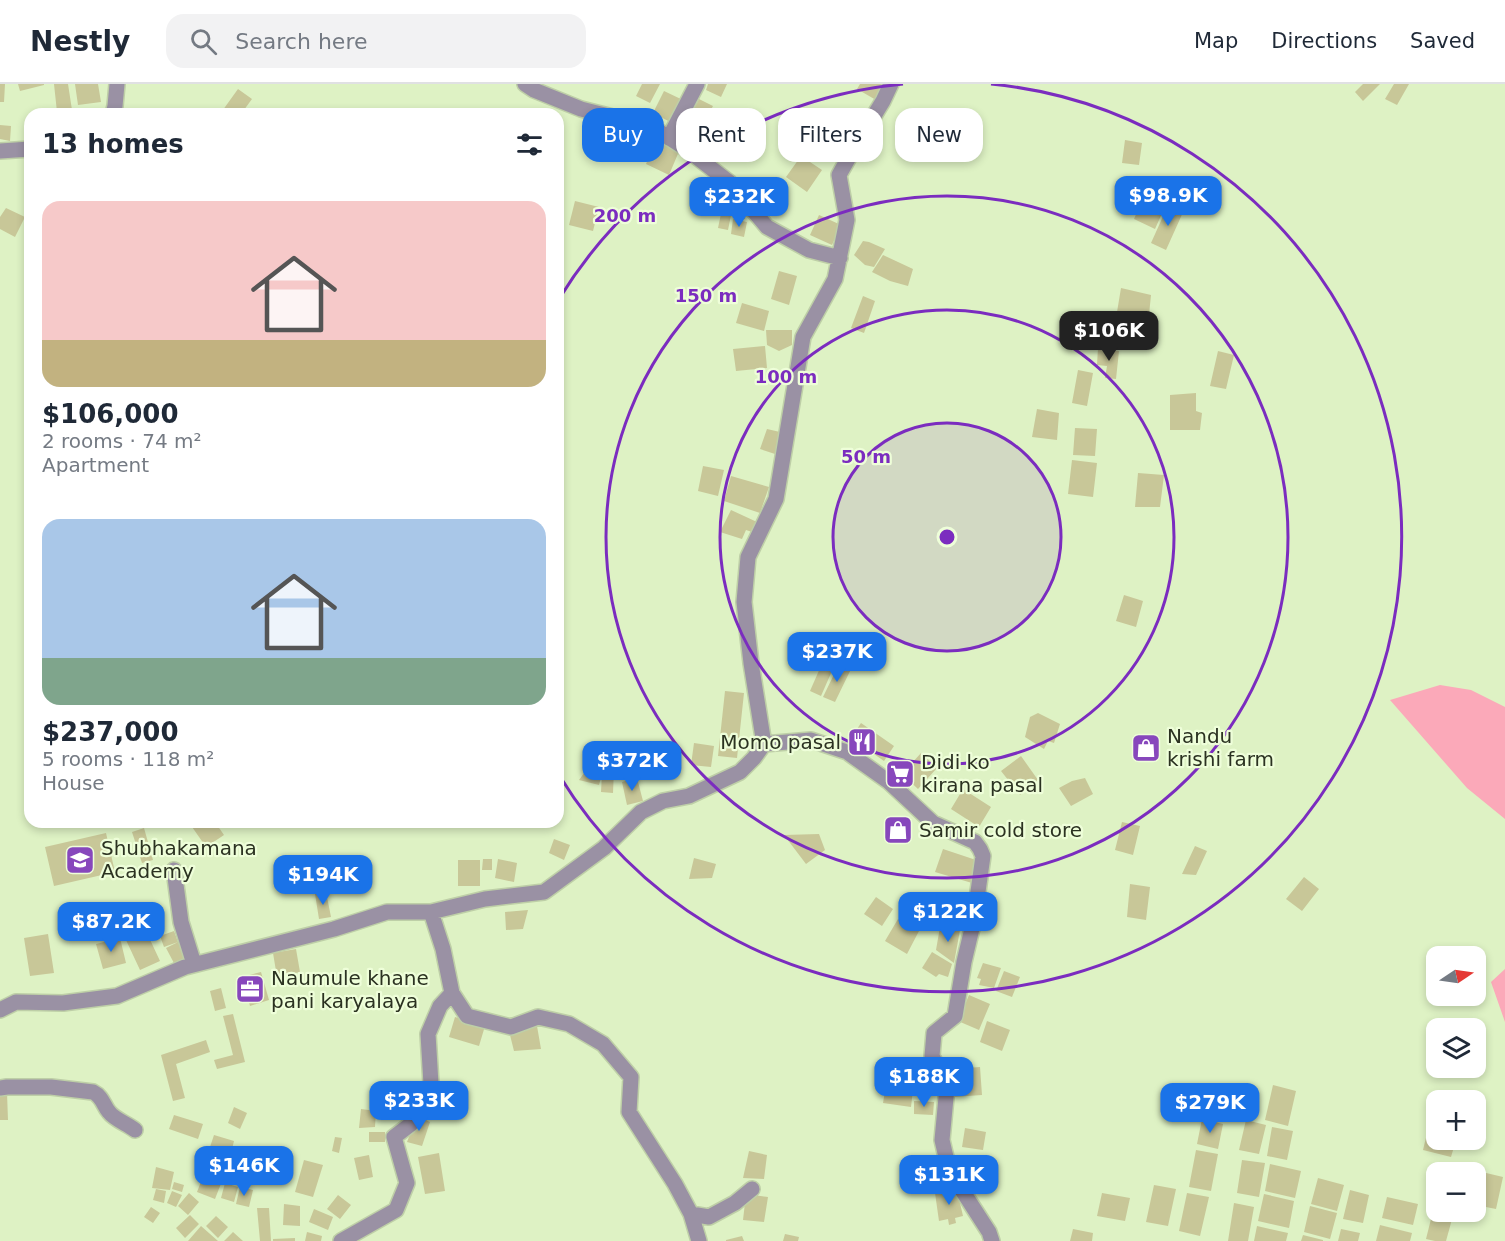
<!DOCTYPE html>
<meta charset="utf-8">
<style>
:root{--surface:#fff;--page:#f2f2f3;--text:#1f2937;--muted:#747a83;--line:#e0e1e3;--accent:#1a73e8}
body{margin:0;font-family:"DejaVu Sans",sans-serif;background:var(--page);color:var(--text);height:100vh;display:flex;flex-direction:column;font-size:22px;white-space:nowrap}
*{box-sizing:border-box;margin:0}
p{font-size:20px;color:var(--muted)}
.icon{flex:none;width:33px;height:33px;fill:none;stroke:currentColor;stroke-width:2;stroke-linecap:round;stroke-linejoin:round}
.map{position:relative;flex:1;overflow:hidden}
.drawer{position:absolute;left:24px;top:24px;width:540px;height:720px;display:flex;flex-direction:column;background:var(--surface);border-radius:18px;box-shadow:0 3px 9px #0003}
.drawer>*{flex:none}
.hud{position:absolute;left:582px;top:24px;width:570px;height:54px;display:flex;gap:12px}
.needle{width:39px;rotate:77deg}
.controls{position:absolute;left:1426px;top:862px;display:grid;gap:12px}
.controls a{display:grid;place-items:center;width:60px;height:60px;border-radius:12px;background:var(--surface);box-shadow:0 3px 9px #0003;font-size:30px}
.price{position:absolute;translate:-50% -51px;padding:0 14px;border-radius:12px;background:var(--accent);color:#fff;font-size:20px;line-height:39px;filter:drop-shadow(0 2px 3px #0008)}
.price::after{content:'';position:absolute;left:50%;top:36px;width:18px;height:14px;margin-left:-9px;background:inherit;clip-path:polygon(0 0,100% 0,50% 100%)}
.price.active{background:#222;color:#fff}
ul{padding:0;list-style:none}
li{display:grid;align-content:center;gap:12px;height:318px;padding:0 18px}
li span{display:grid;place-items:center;height:186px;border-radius:18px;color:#555}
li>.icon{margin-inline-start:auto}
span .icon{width:108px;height:108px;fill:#fffc;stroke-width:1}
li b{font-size:26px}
h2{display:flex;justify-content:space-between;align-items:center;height:72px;padding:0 18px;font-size:26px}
.tag{padding:0 21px;border-radius:18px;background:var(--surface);box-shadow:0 3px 9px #0003;font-size:21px;line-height:54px}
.tag.active{background:var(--accent);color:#fff}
header{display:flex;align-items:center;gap:36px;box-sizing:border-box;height:84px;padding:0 30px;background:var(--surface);border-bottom:2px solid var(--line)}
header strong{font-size:28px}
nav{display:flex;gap:33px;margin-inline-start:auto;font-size:21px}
.search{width:420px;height:54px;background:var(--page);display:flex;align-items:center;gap:15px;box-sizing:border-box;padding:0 21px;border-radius:18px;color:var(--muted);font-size:22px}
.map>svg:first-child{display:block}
</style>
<header>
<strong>Nestly</strong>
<div class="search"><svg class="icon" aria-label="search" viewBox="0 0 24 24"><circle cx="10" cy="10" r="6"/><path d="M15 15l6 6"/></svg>Search here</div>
<nav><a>Map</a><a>Directions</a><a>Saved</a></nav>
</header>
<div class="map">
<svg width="1505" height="1157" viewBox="0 0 1505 1157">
<rect width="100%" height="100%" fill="#def2c4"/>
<path fill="#fba9b9" d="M1440,601l31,5 34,17v112l-38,-31 -77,-88z
M1505,885v53l-14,-40z"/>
<path fill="#c8c798" d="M0,0h5l-1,18h-4z
M18,0h26v1l-24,6z
M54,0h14l4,26 -15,2z
M75,0h23l3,18 -23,3z
M642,0h18l-10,19 -14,-7z
M708,0h19l-6,13 -15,-7z
M860,0h24l-8,16 -19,-11z
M1363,0h17l-17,17 -8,-9z
M1394,0h15l-12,21 -12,-6z
M238,5l14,10 -11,15h-21z
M664,7l21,10 -11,23 -21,-11z
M699,15l14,7 -14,26 -14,-7z
M463,27l14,2v1h-14z
M719,27l11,5 -16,31 -9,-8z
M587,32l13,4 -5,21 -13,-4z
M0,41l11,1 -1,15 -10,-2z
M826,45l21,12 -11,18 -20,-11z
M657,55l23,10 -11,26 -23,-11z
M1125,56l17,3 -3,22 -17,-2z
M801,72l21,14 -15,22 -21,-15z
M1146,108l21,10 -12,27 -21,-10z
M575,117l24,6 -6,24 -24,-6z
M1169,119l15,7 -18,40 -15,-7z
M723,120l10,1 -5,25 -10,-2z
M734,122h12l-1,13 -12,-1z
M6,124l19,9 -10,20 -15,-8v-12z
M819,131l22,10 -9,20 -22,-10z
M733,135l14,3 -3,15 -13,-3z
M863,157l6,1 16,7 -11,18 -9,-2 -11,-10z
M883,171l30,14 -5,17 -18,-5 -18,-9z
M779,187l18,5 -8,29 -18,-6z
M1121,204l30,7 -3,30 -11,1 -3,8 -20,-4z
M863,212l12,5 -11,32 -13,-5z
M742,219l27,8 -5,20 -28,-8z
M766,246h26v15l-13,6 -12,-6z
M765,262l2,22 -31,3 -3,-22z
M1098,264l21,3 -3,28 -11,-1 2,-12 -10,-1z
M1218,267l16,4 -8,34 -16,-3z
M1078,286l15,3 -6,33 -15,-3z
M1196,309v18l6,2 -2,17h-30v-35z
M1037,325l22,4 -2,27 -25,-3z
M1075,344l22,1 -2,27 -22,-1z
M767,345l13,3 -5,22 -15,-5z
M1072,376l25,3 -4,34 -25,-3z
M703,382l21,4 -6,26 -20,-5z
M1138,389l26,2 -4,32h-25z
M731,392l38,11 -9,26 -36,-12z
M731,426l26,12 -5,10 -6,-2 -4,9 -22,-7z
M1124,511l19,6 -7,26 -20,-6z
M824,575l11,5 -14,32 -11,-5z
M839,580l12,5 -16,33 -12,-5z
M725,607l19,2 -7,65 -19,-2z
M1038,629l22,11 -6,19 -6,-2 -4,8 -19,-12 5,-20z
M861,639l33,23 -10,15 -33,-23z
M694,659l20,3 -3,21 -20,-2z
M921,669l16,15 -19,21 -16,-15z
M1021,672l17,24 -18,15 -19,-24z
M587,685l15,5 12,-5 -1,24 -12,-1 1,-18 -3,11 -20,-5z
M637,694l6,23 -16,4 -5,-23z
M1085,694l8,16 -22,12 -12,-18 13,-7z
M963,705l28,18 -12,20 -28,-18z
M193,738h22l9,13 -18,12 -16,-23z
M1122,738l18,4 -7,29 -18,-5z
M144,744l9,32 -11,3 -10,-31z
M106,749l9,39 -61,14 -9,-39z
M819,750l6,16 -19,14 -22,-29z
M554,755l16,6 -6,15 -15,-7z
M1195,762l12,5 -11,24 -14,-1z
M943,765l33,11 -4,23 -37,-11z
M694,774l22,6 -4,14 -23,1z
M483,775h9v11h-10z
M498,775l19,4 -3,19 -19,-4z
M458,776h22v26h-22z
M1304,793l15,12 -17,22 -16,-12z
M1130,800l20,3 -4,33 -19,-3z
M326,808l5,25 -12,2 -4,-25z
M876,813l17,12 -11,17 -18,-12z
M528,826l-5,19 -17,1 -1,-18z
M898,835l21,12 -12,23 -22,-13z
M940,843l20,3 -6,33 -18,-13z
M146,847l14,30 -20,9 -14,-30z
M174,847l4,11 -14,5 -4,-11z
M48,850l6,39 -24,3 -6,-38z
M120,854l6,25 -23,6 -7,-25z
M178,858l9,17 -12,6 -9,-17z
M296,865l4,23 -23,5 -4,-24z
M932,868l20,12 -4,13 -9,-3 -3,3 -14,-9z
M983,879l18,5 -7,20 -15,-3 2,-6 -4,-1z
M1004,887l16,6 -8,20 -16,-6z
M261,888l8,28 -19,6 -8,-29z
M221,904l5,20 -11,3 -5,-20z
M969,911l21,9 -11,26 -21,-9z
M233,930l12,48 -28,7 -3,-9 19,-5 -10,-39z
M455,933l30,9 -6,20 -30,-9z
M987,937l23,9 -8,21 -22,-9z
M537,942l4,23 -27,2 -5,-20z
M206,956l4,12 -34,12 9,34 -12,3 -12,-46z
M888,982l28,5 -3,16 -28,-5z
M980,983l2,28 -29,2 -1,-28z
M886,1001l27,5 -2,17 -28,-4z
M1273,1001l23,6 -8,35 -23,-6z
M1207,1007l23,5 -4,24 -24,-4z
M7,1009l1,27h-8v-26z
M914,1017l20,1 -1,13 -19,-1z
M234,1023l13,6 -7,16 -12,-6z
M361,1025l15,2 -1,16 -16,1z
M174,1031l29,9 -5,15 -29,-10z
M417,1032l13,6 -8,24 -15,-4z
M1202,1035l21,5 -5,25 -21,-5z
M1246,1036l20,5 -7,29 -20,-4z
M1429,1041l8,2v13h19l-5,17 -28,-7z
M1272,1043l21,4 -6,29 -20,-4z
M965,1044l21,4 -3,18 -21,-3z
M369,1048h16v10h-16z
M214,1051l20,6 -3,12 -21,-6z
M335,1053l7,1 -3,15 -7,-2z
M1196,1066l22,4 -7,37 -22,-4z
M749,1067l18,4 -3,24 -21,-1z
M213,1069l17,7 -6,15 -17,-6z
M439,1069l6,38 -20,3 -7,-37z
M369,1071l4,22 -14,3 -5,-22z
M304,1076l19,5 -10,32 -18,-5z
M1242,1076l23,3 -6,34 -22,-4z
M232,1077l12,4 -5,17 -12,-4z
M1270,1080l31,7 -6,27 -30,-7z
M1435,1081l27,6 -1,2h-24v17l-7,-1z
M156,1083l18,5 -4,18 -18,-2z
M1482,1088l21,5 -7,32 -20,-4z
M204,1090l18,7 -7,18 -18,-7z
M1318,1094l26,7 -7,26 -26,-7z
M174,1098l10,3 -2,7 -10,-3z
M225,1099l13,4 -4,15 -13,-4z
M1154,1101l22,4 -8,37 -22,-4z
M240,1103l13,3 -4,17 -13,-3z
M156,1105l10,2 -2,12 -11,-3z
M957,1106l6,26 -8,2 1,5 -7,2 -1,-6 -9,2 -4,-28z
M1350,1106l19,5 -6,28 -20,-4z
M172,1107l10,4 -6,12 -9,-4z
M189,1109l10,9 -11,13 -10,-9z
M1102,1109l28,5 -5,23 -28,-5z
M1187,1109l22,4 -9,39 -21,-5z
M746,1110l22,3 -4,25 -21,-2z
M1264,1110l30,7 -5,27 -31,-7z
M338,1111l13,10 -11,14 -13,-10z
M1387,1113l31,7 -5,21 -31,-7z
M1234,1119l20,4 -6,34h-20z
M284,1120l16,2v20l-17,-1z
M1310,1122l27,7 -7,26 -26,-7z
M151,1123l9,6 -7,10 -9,-6z
M1434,1123l3,1v4h17l-8,29h-11l-9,-2z
M257,1124h12l2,33h-11z
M314,1125l19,8 -5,13 -19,-8z
M190,1131l9,9 -14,14 -9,-10z
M216,1132l12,11 -10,11 -12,-12z
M1380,1141l32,8 -2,8h-34z
M201,1142l17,15h-30z
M1257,1142l31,7 -2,8h-32z
M1073,1145l20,4 -1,8h-22z
M1341,1145l19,4 -2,8h-20z
M233,1148l10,9h-19z
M307,1148l15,4 -1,5h-16z
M785,1150l14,3 -1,4h-15z
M1303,1151l20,5v1h-22z
M742,1152l2,5h-18v-1z
M295,1154v3h-22v-2z"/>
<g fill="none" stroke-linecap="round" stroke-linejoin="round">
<g stroke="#becfa7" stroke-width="18">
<path id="street" d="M525,0l9,6 47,19 71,18 33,21 44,34 38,45 42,23 31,8
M113,30l2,-8 2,-22
M669,54l28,-54
M0,67l30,-2
M764,660l47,-4 36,12 42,30 44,41 42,19 5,7 3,7 -9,64 -10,42 -9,54 -21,17 -2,23 15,31 -5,53 7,30 40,62 3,9
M174,786l7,52 13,42
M452,909l15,23 44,11 27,-10 31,7 34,20 28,33 -2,35 46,72 16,30 18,3 26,-14 17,-14
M0,926l16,-8 47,1 54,-7 68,-29 149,-38 53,-17h44l54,-13 59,-7 60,-44 37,-36 22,-11 26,-5 51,-24 14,-14 10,-14 -13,-81 -7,-61 4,-45 28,-58 27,-162 32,-58 12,-59 -8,-45 14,-25 30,-49 8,-17
M0,1004l7,-1h44l42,5c10,5 10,13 16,20 6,8 19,12 26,18
M691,1130l8,27
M341,1157l55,-31 11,-27 -13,-46 17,-13 20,-40 -3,-50 12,-28 12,-13 -9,-44 -12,-37"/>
</g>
<use href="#street" stroke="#9a91a4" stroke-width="15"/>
</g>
<circle cx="947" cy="453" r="114" fill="#7b2cbf" fill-opacity=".12"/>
<g fill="none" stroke="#7b2cbf" stroke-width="3">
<circle cx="947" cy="453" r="114"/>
<circle cx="947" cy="453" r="227"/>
<circle cx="947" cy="453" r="341"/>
<path d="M559 215A455 455 0 0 1 903 0M991 0A455 455 0 1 1 559 691"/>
</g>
<defs>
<g id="restaurant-square" transform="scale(1.5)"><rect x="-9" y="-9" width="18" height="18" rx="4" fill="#8747bc" stroke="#eefed9"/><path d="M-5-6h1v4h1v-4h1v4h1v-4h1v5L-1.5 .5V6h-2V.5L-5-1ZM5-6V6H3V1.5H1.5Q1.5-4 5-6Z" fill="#fff"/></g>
<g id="shop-square" transform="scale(1.5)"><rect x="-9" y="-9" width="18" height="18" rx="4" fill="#8747bc" stroke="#eefed9"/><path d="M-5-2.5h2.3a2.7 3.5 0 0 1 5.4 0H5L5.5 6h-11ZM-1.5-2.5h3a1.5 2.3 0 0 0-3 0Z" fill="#fff"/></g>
<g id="supermarket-square" transform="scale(1.5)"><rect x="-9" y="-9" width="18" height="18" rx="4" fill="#8747bc" stroke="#eefed9"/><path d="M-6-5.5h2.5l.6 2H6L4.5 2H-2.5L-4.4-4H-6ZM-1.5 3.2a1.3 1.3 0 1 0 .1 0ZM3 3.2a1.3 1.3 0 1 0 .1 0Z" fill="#fff"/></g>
<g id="school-square" transform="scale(1.5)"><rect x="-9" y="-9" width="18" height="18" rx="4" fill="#8747bc" stroke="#eefed9"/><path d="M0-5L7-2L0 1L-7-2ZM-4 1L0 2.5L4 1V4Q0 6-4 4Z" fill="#fff"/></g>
<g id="office-square" transform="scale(1.5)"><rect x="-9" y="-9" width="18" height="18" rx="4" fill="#8747bc" stroke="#eefed9"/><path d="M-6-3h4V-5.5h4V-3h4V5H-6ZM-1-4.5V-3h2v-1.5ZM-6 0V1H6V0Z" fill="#fff"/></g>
</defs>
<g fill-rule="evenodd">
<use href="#restaurant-square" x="862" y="658"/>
<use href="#shop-square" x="1146" y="664"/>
<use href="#supermarket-square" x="900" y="690"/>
<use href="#shop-square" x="898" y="746"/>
<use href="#school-square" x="80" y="776"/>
<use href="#office-square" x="250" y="905"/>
</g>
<g text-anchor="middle" stroke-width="4.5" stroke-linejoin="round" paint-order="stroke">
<g font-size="20" fill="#2b3221" stroke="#eefed9" text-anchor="start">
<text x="1167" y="659">Nandu<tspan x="1167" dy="23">krishi farm</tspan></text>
<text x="841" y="665" text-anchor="end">Momo pasal</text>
<text x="921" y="685">Didi ko<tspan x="921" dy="23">kirana pasal</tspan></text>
<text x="919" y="753">Samir cold store</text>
<text x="101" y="771">Shubhakamana<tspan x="101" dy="23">Academy</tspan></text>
<text x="271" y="901">Naumule khane<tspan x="271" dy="23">pani karyalaya</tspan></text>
</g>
</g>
<circle cx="947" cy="453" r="9" fill="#7b2cbf" stroke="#eefed9" stroke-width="3"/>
<g font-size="18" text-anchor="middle" font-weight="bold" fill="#7b2cbf" stroke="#eefed9" stroke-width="4.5" stroke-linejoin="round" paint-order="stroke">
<text x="625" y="138">200 m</text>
<text x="706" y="218">150 m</text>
<text x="786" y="299">100 m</text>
<text x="866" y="379">50 m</text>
</g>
</svg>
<div class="controls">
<a><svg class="needle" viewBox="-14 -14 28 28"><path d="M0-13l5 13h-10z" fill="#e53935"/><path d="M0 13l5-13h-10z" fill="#747a83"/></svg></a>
<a><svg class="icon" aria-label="layers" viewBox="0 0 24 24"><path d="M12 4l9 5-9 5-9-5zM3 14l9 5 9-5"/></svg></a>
<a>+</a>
<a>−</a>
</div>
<b class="price" style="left:1168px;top:143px">$98.9K</b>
<b class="price" style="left:739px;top:144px">$232K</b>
<b class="price active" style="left:1109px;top:278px">$106K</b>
<b class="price" style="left:837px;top:599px">$237K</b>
<b class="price" style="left:632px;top:708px">$372K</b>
<b class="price" style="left:323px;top:822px">$194K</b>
<b class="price" style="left:948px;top:859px">$122K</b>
<b class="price" style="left:111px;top:869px">$87.2K</b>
<b class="price" style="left:924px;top:1024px">$188K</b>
<b class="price" style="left:419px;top:1048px">$233K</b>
<b class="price" style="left:1210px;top:1050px">$279K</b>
<b class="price" style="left:244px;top:1113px">$146K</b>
<b class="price" style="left:949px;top:1122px">$131K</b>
<div class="hud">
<a class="tag active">Buy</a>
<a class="tag">Rent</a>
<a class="tag">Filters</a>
<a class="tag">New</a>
</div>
<section class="drawer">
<h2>13 homes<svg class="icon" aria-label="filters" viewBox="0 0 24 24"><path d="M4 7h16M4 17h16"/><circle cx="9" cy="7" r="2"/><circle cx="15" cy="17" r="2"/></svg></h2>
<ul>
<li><span style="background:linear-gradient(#f6c9c9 75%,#c2b280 0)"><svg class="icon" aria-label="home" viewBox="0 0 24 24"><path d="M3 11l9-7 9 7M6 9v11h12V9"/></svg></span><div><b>$106,000</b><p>2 rooms · 74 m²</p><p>Apartment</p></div></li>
<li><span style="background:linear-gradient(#a9c7e8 75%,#7fa58c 0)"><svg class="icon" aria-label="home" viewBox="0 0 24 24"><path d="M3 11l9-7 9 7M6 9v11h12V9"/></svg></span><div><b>$237,000</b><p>5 rooms · 118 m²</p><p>House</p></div></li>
</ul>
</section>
</div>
